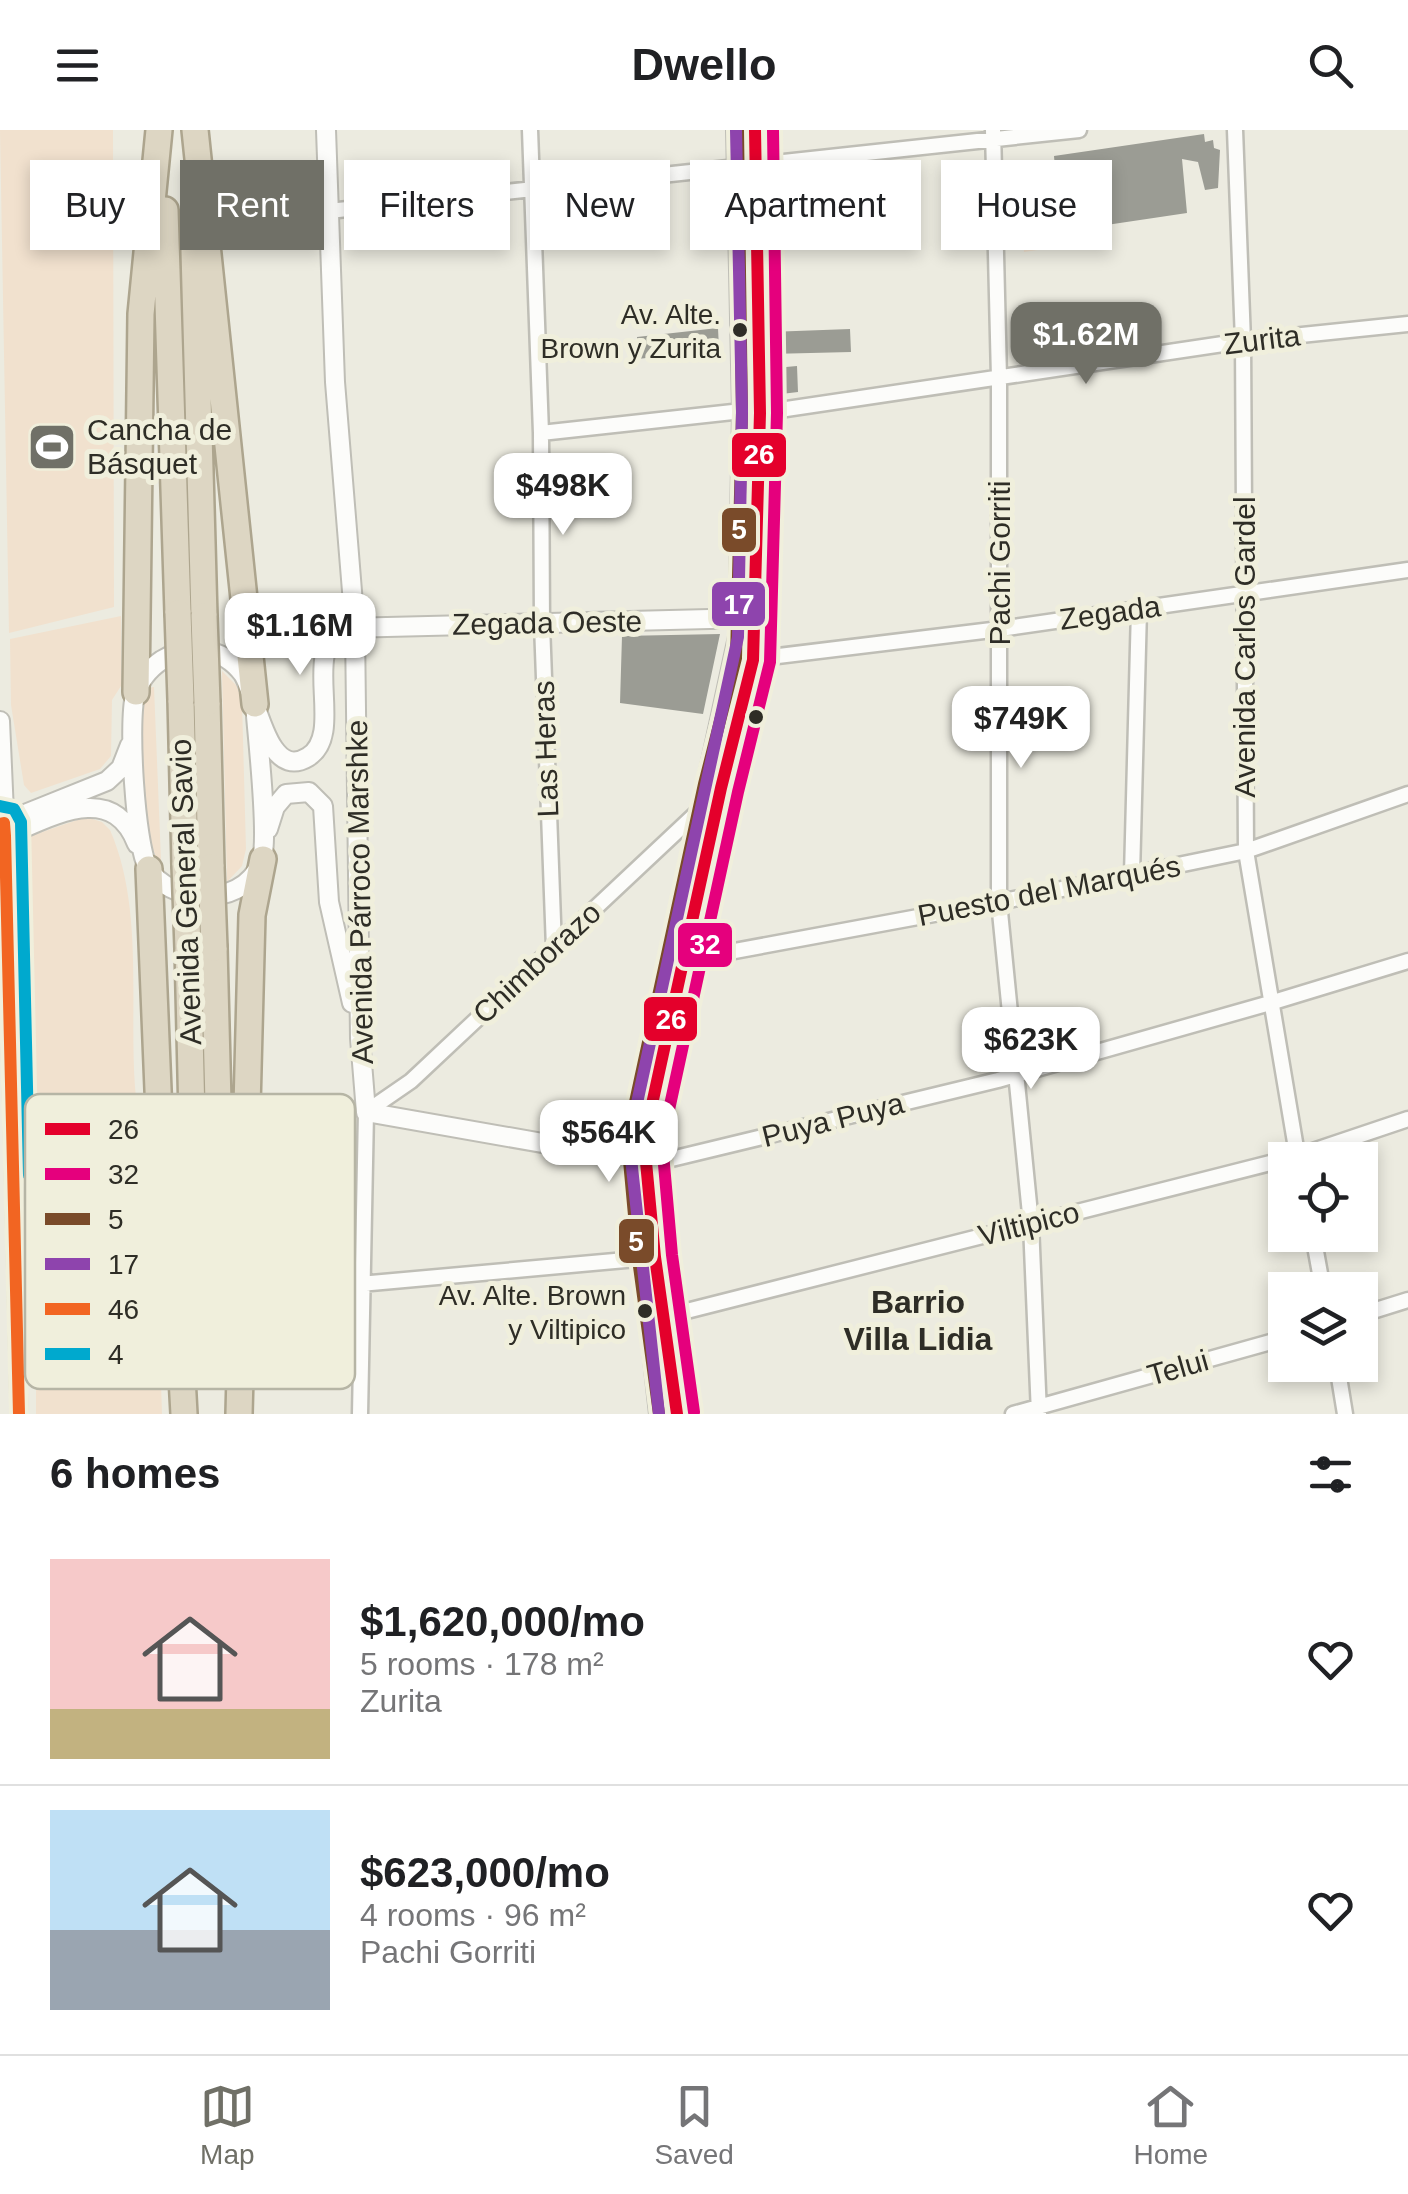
<!DOCTYPE html>
<meta charset="utf-8">
<style>
:root{--surface:#fff;--page:#f2f2f2;--text:#202124;--muted:#757577;--line:#e0e0e0;--accent:#707067}
body{margin:0;font-family:Helvetica,sans-serif;background:var(--page);color:var(--text);height:100vh;display:flex;flex-direction:column;font-size:38px;white-space:nowrap}
*{box-sizing:border-box;margin:0}
p{font-size:32px;color:var(--muted)}
.icon{flex:none;width:55px;height:55px;fill:none;stroke:currentColor;stroke-width:2;stroke-linecap:round;stroke-linejoin:round}
.map{position:relative;height:1284px;overflow:hidden}
.sheet{display:flex;flex-direction:column;background:var(--surface);flex:1}
.sheet>*{flex:none}
.banner{position:absolute;left:30px;top:30px;width:1350px;height:90px;display:flex;gap:20px}
.tools{position:absolute;left:1268px;top:1012px;display:grid;gap:20px}
.tools a{display:grid;place-items:center;width:110px;height:110px;border-radius:0px;background:var(--surface);box-shadow:0 5px 15px #0003;font-size:50px}
.price{position:absolute;translate:-50% -85px;padding:0 22px;border-radius:20px;background:#fff;color:#222;font-size:32px;line-height:65px;filter:drop-shadow(0 2px 5px #0008)}
.price::after{content:'';position:absolute;left:50%;top:60px;width:30px;height:22px;margin-left:-15px;background:inherit;clip-path:polygon(0 0,100% 0,50% 100%)}
.price.active{background:var(--accent);color:#fff}
ul{padding:0;list-style:none}
li{display:flex;align-items:center;gap:30px;height:250px;padding:0 50px}
li+li{border-top:2px solid var(--line)}
li span{display:grid;place-items:center;flex:none;width:280px;height:200px;border-radius:0px;color:#555}
li>.icon{margin-inline-start:auto}
span .icon{width:120px;height:120px;fill:#fffc;stroke-width:1}
li b{font-size:42px}
h2{display:flex;justify-content:space-between;align-items:center;height:120px;padding:0 50px;font-size:42px}
.chip{padding:0 35px;border-radius:0px;background:var(--surface);box-shadow:0 5px 15px #0003;font-size:35px;line-height:90px}
.chip.active{background:var(--accent);color:#fff}
header{display:flex;justify-content:space-between;align-items:center;height:130px;padding:0 50px;background:var(--surface);font-size:45px;font-weight:700}
.menu{display:flex;justify-content:space-around;align-items:center;height:140px;border-top:2px solid var(--line);background:var(--surface);font-size:28px;color:var(--muted)}
.menu a{display:grid;justify-items:center;gap:5px}
.menu .active{color:var(--accent)}
.map>svg:first-child{display:block}
</style>
<header><svg class="icon" aria-label="menu" viewBox="0 0 24 24"><path d="M4 6h16M4 12h16M4 18h16"/></svg>Dwello<svg class="icon" aria-label="search" viewBox="0 0 24 24"><circle cx="10" cy="10" r="6"/><path d="M15 15l6 6"/></svg></header>
<div class="map">
<svg width="1408" height="1284" viewBox="0 0 1408 1284">
<rect width="100%" height="100%" fill="#ecebe0"/>
<path fill="#f1e1ce" d="M0,0h113l1,477 -105,26z
M1083,80l2,33 -61,9 -3,-34z
M121,486v70l-9,14 -1,56 -11,13 -69,24 -7,-8 -13,-80 -1,-66z
M222,541l15,15 5,16 4,147 -4,17 -15,16z
M154,557l7,173h-4l-11,-28 -5,-131 6,-13z
M86,687l16,5 8,8c34,78 19,174 25,257 10,109 25,217 27,327h-126v-64l-23,-508z"/>
<path fill="#9b9c94" d="M1204,4l1,8 8,-2 1,8 6,2 -2,38 -13,2 -7,-28 -16,-3 5,54 -94,14 -5,-22 -30,1 -4,-50z
M718,198l1,21 -81,10 -1,-22z
M850,199l1,23 -81,2 -1,-22z
M797,236l1,26 -25,3 2,-27z
M720,504l-17,80 -83,-11 2,-67z"/>
<g fill="none" stroke-linecap="round" stroke-linejoin="round">
<g stroke="#bfbeb6" stroke-width="19">
<path id="minor" d="M530,0l11,303 1,191 12,324
M993,0l6,248v524l32,322 8,190
M1235,0l8,211 3,510 52,309
M329,81l750,-81
M541,303l201,-22 18,2 483,-72 165,-17
M745,530l255,-31 408,-59
M5,706l14,578
M1132,745l7,-266
M675,832l324,-60 247,-51 162,-57
M645,1030l14,2 339,-82 272,-77 138,-42
M1313,1105l10,55
M360,1154l288,-26
M1360,1185l48,-15
M655,1189l643,-163 110,-37
M1337,1235l8,49
M360,1284l6,-302 45,-31 292,-274
M1013,1284l272,-76"/>
</g>
<g stroke="#bfbeb6" stroke-width="22">
<path id="tertiary" d="M0,591l5,115"/>
</g>
<g stroke="#bfbeb6" stroke-width="22">
<path id="secondary" d="M326,0l9,252 20,246 5,410 6,74 273,48
M255,574c2,30 15,136 6,158 -10,26 -35,35 -61,34 -19,-1 -42,-11 -52,-28 -13,-25 -20,-145 -13,-172 4,-15 15,-28 27,-36 13,-8 28,-12 43,-9 16,2 29,11 38,23 14,22 24,108 65,83 39,-24 -10,-110 38,-129l404,-10
M0,694l107,-43 14,-13 9,-23
M268,699l7,-22 11,-13 23,-2 14,14 6,96 23,101
M0,708c45,-17 111,-61 137,6
M659,1284l-30,-274 109,-503 4,-226 -6,-281
M677,1284l-22,-157 -11,-116 77,-353 32,-128 7,-247 -5,-283"/>
</g>
<g stroke="#ada58e" stroke-width="30">
<path id="motorway" d="M195,0l60,574
M165,80l13,403
M194,121l10,365
M136,562l5,-378 18,-184
M181,570l4,165
M207,573l4,164
M149,739l14,343 15,92 6,110
M214,818l11,426
M188,819l10,420
M239,1284l13,-499 11,-56"/>
</g>
<use href="#minor" stroke="#fcfcfa" stroke-width="14"/>
<use href="#tertiary" stroke="#fcfcfa" stroke-width="18"/>
<use href="#secondary" stroke="#fcfcfa" stroke-width="18"/>
<use href="#motorway" stroke="#ddd6c3" stroke-width="25"/>
<g stroke="#ada58e" stroke-width="30" stroke-linecap="butt">
<path id="motorway-bridge" d="M178,483l3,87
M204,486l3,87
M185,735l3,84
M211,737l3,81"/>
</g>
<use href="#motorway-bridge" stroke="#ddd6c3" stroke-width="25"/>
<g stroke="#f0efdc" stroke-width="20">
<path id="bus-1" d="M677,1284l-22,-157 -11,-116 77,-353 32,-128 7,-247 -5,-283"/>
</g>
<g stroke="#f0efdc" stroke-width="20">
<path id="bus-2" d="M694,1282l-22,-157 -10,-113 76,-350 32,-130 7,-249 -4,-283"/>
</g>
<g stroke="#f0efdc" stroke-width="20">
<path id="bus-3" d="M659,1284l-21,-155 -11,-120 77,-355 32,-126 6,-245 -4,-283"/>
</g>
<g stroke="#f0efdc" stroke-width="20">
<path id="bus-4" d="M659,1284l-30,-274 109,-503 4,-226 -6,-281"/>
</g>
<g stroke="#f0efdc" stroke-width="20">
<path id="bus-5" d="M0,694l4,-1 1,13 14,578"/>
</g>
<g stroke="#f0efdc" stroke-width="20">
<path id="bus-6" d="M0,676l14,3 7,13 8,353"/>
</g>
<use href="#bus-1" stroke="#e4002b" stroke-width="12"/>
<use href="#bus-2" stroke="#e5007d" stroke-width="12"/>
<use href="#bus-3" stroke="#7a4b2a" stroke-width="12"/>
<use href="#bus-4" stroke="#8e44ad" stroke-width="12"/>
<use href="#bus-5" stroke="#f26522" stroke-width="12"/>
<use href="#bus-6" stroke="#00a9ce" stroke-width="12"/>
</g>
<defs>
<g id="stadium-square" transform="scale(2.5)"><rect x="-9" y="-9" width="18" height="18" rx="4" fill="#707067" stroke="#f0efdc"/><path d="M0-5a6.5 5 0 1 0 0 10a6.5 5 0 1 0 0-10ZM-3.5-1.8h7v3.6h-7Z" fill="#fff"/></g>
</defs>
<g fill-rule="evenodd">
<use href="#stadium-square" x="52" y="317"/>
</g>
<g fill="#2e2d26" stroke="#f0efdc" stroke-width="4">
<circle cx="740" cy="200" r="9"/>
<circle cx="756" cy="587" r="9"/>
<circle cx="645" cy="1181" r="9"/>
</g>
<g text-anchor="middle" stroke-width="10" stroke-linejoin="round" paint-order="stroke">
<g font-size="28" fill="#2e2d26" stroke="#f0efdc" text-anchor="end">
<text x="721" y="194">Av. Alte.<tspan x="721" dy="34">Brown y Zurita</tspan></text>
<text x="626" y="1175">Av. Alte. Brown<tspan x="626" dy="34">y Viltipico</tspan></text>
</g>
<g font-size="30" fill="#2e2d26" stroke="#f0efdc">
<text transform="translate(1262 210) rotate(-7)" y="10">Zurita</text>
<text transform="translate(1000 433) rotate(-90)" y="10">Pachi Gorriti</text>
<text transform="translate(1110 483) rotate(-8)" y="10">Zegada</text>
<text transform="translate(547 493) rotate(-1)" y="10">Zegada Oeste</text>
<text transform="translate(1245 517) rotate(-90)" y="10">Avenida Carlos Gardel</text>
<text transform="translate(546 619) rotate(-92)" y="10">Las Heras</text>
<text transform="translate(1049 761) rotate(-11)" y="10">Puesto del Marqués</text>
<text transform="translate(186 762) rotate(-92)" y="10">Avenida General Savio</text>
<text transform="translate(360 762) rotate(-91)" y="10">Avenida Párroco Marshke</text>
<text transform="translate(537 833) rotate(-43)" y="10">Chimborazo</text>
<text transform="translate(833 990) rotate(-14)" y="10">Puya Puya</text>
<text transform="translate(1029 1094) rotate(-14)" y="10">Viltipico</text>
<text transform="translate(1178 1238) rotate(-16)" y="10">Telui</text>
</g>
<g font-size="30" fill="#2e2d26" stroke="#f0efdc" text-anchor="start">
<text x="87" y="310">Cancha de<tspan x="87" dy="34">Básquet</tspan></text>
</g>
<g font-size="32" font-weight="bold" fill="#2e2d26" stroke="#f0efdc">
<text x="918" y="1183">Barrio<tspan x="918" dy="37">Villa Lidia</tspan></text>
</g>
</g>
<rect x="25" y="964" width="330" height="295" rx="15" fill="#f0efdc" stroke="#b6b5a5" stroke-width="2.5"/>
<rect x="45" y="993" width="45" height="12" fill="#e4002b"/>
<rect x="45" y="1038" width="45" height="12" fill="#e5007d"/>
<rect x="45" y="1083" width="45" height="12" fill="#7a4b2a"/>
<rect x="45" y="1128" width="45" height="12" fill="#8e44ad"/>
<rect x="45" y="1173" width="45" height="12" fill="#f26522"/>
<rect x="45" y="1218" width="45" height="12" fill="#00a9ce"/>
<g font-size="28" fill="#2e2d26">
<text x="108" y="1009">26</text>
<text x="108" y="1054">32</text>
<text x="108" y="1099">5</text>
<text x="108" y="1144">17</text>
<text x="108" y="1189">46</text>
<text x="108" y="1234">4</text>
</g>
<g stroke="#f0efdc" stroke-width="4">
<rect x="730" y="301" width="58" height="48" rx="10" fill="#e4002b"/>
<rect x="720" y="376" width="38" height="48" rx="10" fill="#7a4b2a"/>
<rect x="710" y="450" width="57" height="48" rx="10" fill="#8e44ad"/>
<rect x="676" y="791" width="58" height="48" rx="10" fill="#e5007d"/>
<rect x="642" y="865" width="57" height="48" rx="10" fill="#e4002b"/>
<rect x="617" y="1087" width="39" height="48" rx="10" fill="#7a4b2a"/>
</g>
<g font-size="28" text-anchor="middle" font-weight="bold" fill="#fff">
<text x="759" y="334">26</text>
<text x="739" y="409">5</text>
<text x="739" y="484">17</text>
<text x="705" y="824">32</text>
<text x="671" y="899">26</text>
<text x="636" y="1121">5</text>
</g>
</svg>
<div class="tools">
<a><svg class="icon" aria-label="locate" viewBox="0 0 24 24"><circle cx="12" cy="12" r="6"/><path d="M12 2v4M12 18v4M2 12h4M18 12h4"/></svg></a>
<a><svg class="icon" aria-label="layers" viewBox="0 0 24 24"><path d="M12 4l9 5-9 5-9-5zM3 14l9 5 9-5"/></svg></a>
</div>
<b class="price active" style="left:1086px;top:257px">$1.62M</b>
<b class="price" style="left:563px;top:408px">$498K</b>
<b class="price" style="left:300px;top:548px">$1.16M</b>
<b class="price" style="left:1021px;top:641px">$749K</b>
<b class="price" style="left:1031px;top:962px">$623K</b>
<b class="price" style="left:609px;top:1055px">$564K</b>
<div class="banner">
<a class="chip">Buy</a>
<a class="chip active">Rent</a>
<a class="chip">Filters</a>
<a class="chip">New</a>
<a class="chip">Apartment</a>
<a class="chip">House</a>
</div>
</div>
<section class="sheet">
<h2>6 homes<svg class="icon" aria-label="filters" viewBox="0 0 24 24"><path d="M4 7h16M4 17h16"/><circle cx="9" cy="7" r="2"/><circle cx="15" cy="17" r="2"/></svg></h2>
<ul>
<li><span style="background:linear-gradient(#f6c9c9 75%,#c2b280 0)"><svg class="icon" aria-label="home" viewBox="0 0 24 24"><path d="M3 11l9-7 9 7M6 9v11h12V9"/></svg></span><div><b>$1,620,000/mo</b><p>5 rooms · 178 m²</p><p>Zurita</p></div><svg class="icon" aria-label="heart" viewBox="0 0 24 24"><path d="M12 20l-8-8c-3-5 5-10 8-4 3-6 11-1 8 4z"/></svg></li>
<li><span style="background:linear-gradient(#bfe0f5 60%,#9aa5b1 0)"><svg class="icon" aria-label="home" viewBox="0 0 24 24"><path d="M3 11l9-7 9 7M6 9v11h12V9"/></svg></span><div><b>$623,000/mo</b><p>4 rooms · 96 m²</p><p>Pachi Gorriti</p></div><svg class="icon" aria-label="heart" viewBox="0 0 24 24"><path d="M12 20l-8-8c-3-5 5-10 8-4 3-6 11-1 8 4z"/></svg></li>
</ul>
</section>
<nav class="menu">
<a class="active"><svg class="icon" aria-label="map" viewBox="0 0 24 24"><path d="M3 6l6-2 6 2 6-2v14l-6 2-6-2-6 2zM9 4v14M15 6v14"/></svg>Map</a>
<a><svg class="icon" aria-label="saved" viewBox="0 0 24 24"><path d="M7 4h10v16l-5-4-5 4z"/></svg>Saved</a>
<a><svg class="icon" aria-label="home" viewBox="0 0 24 24"><path d="M3 11l9-7 9 7M6 9v11h12V9"/></svg>Home</a>
</nav>
